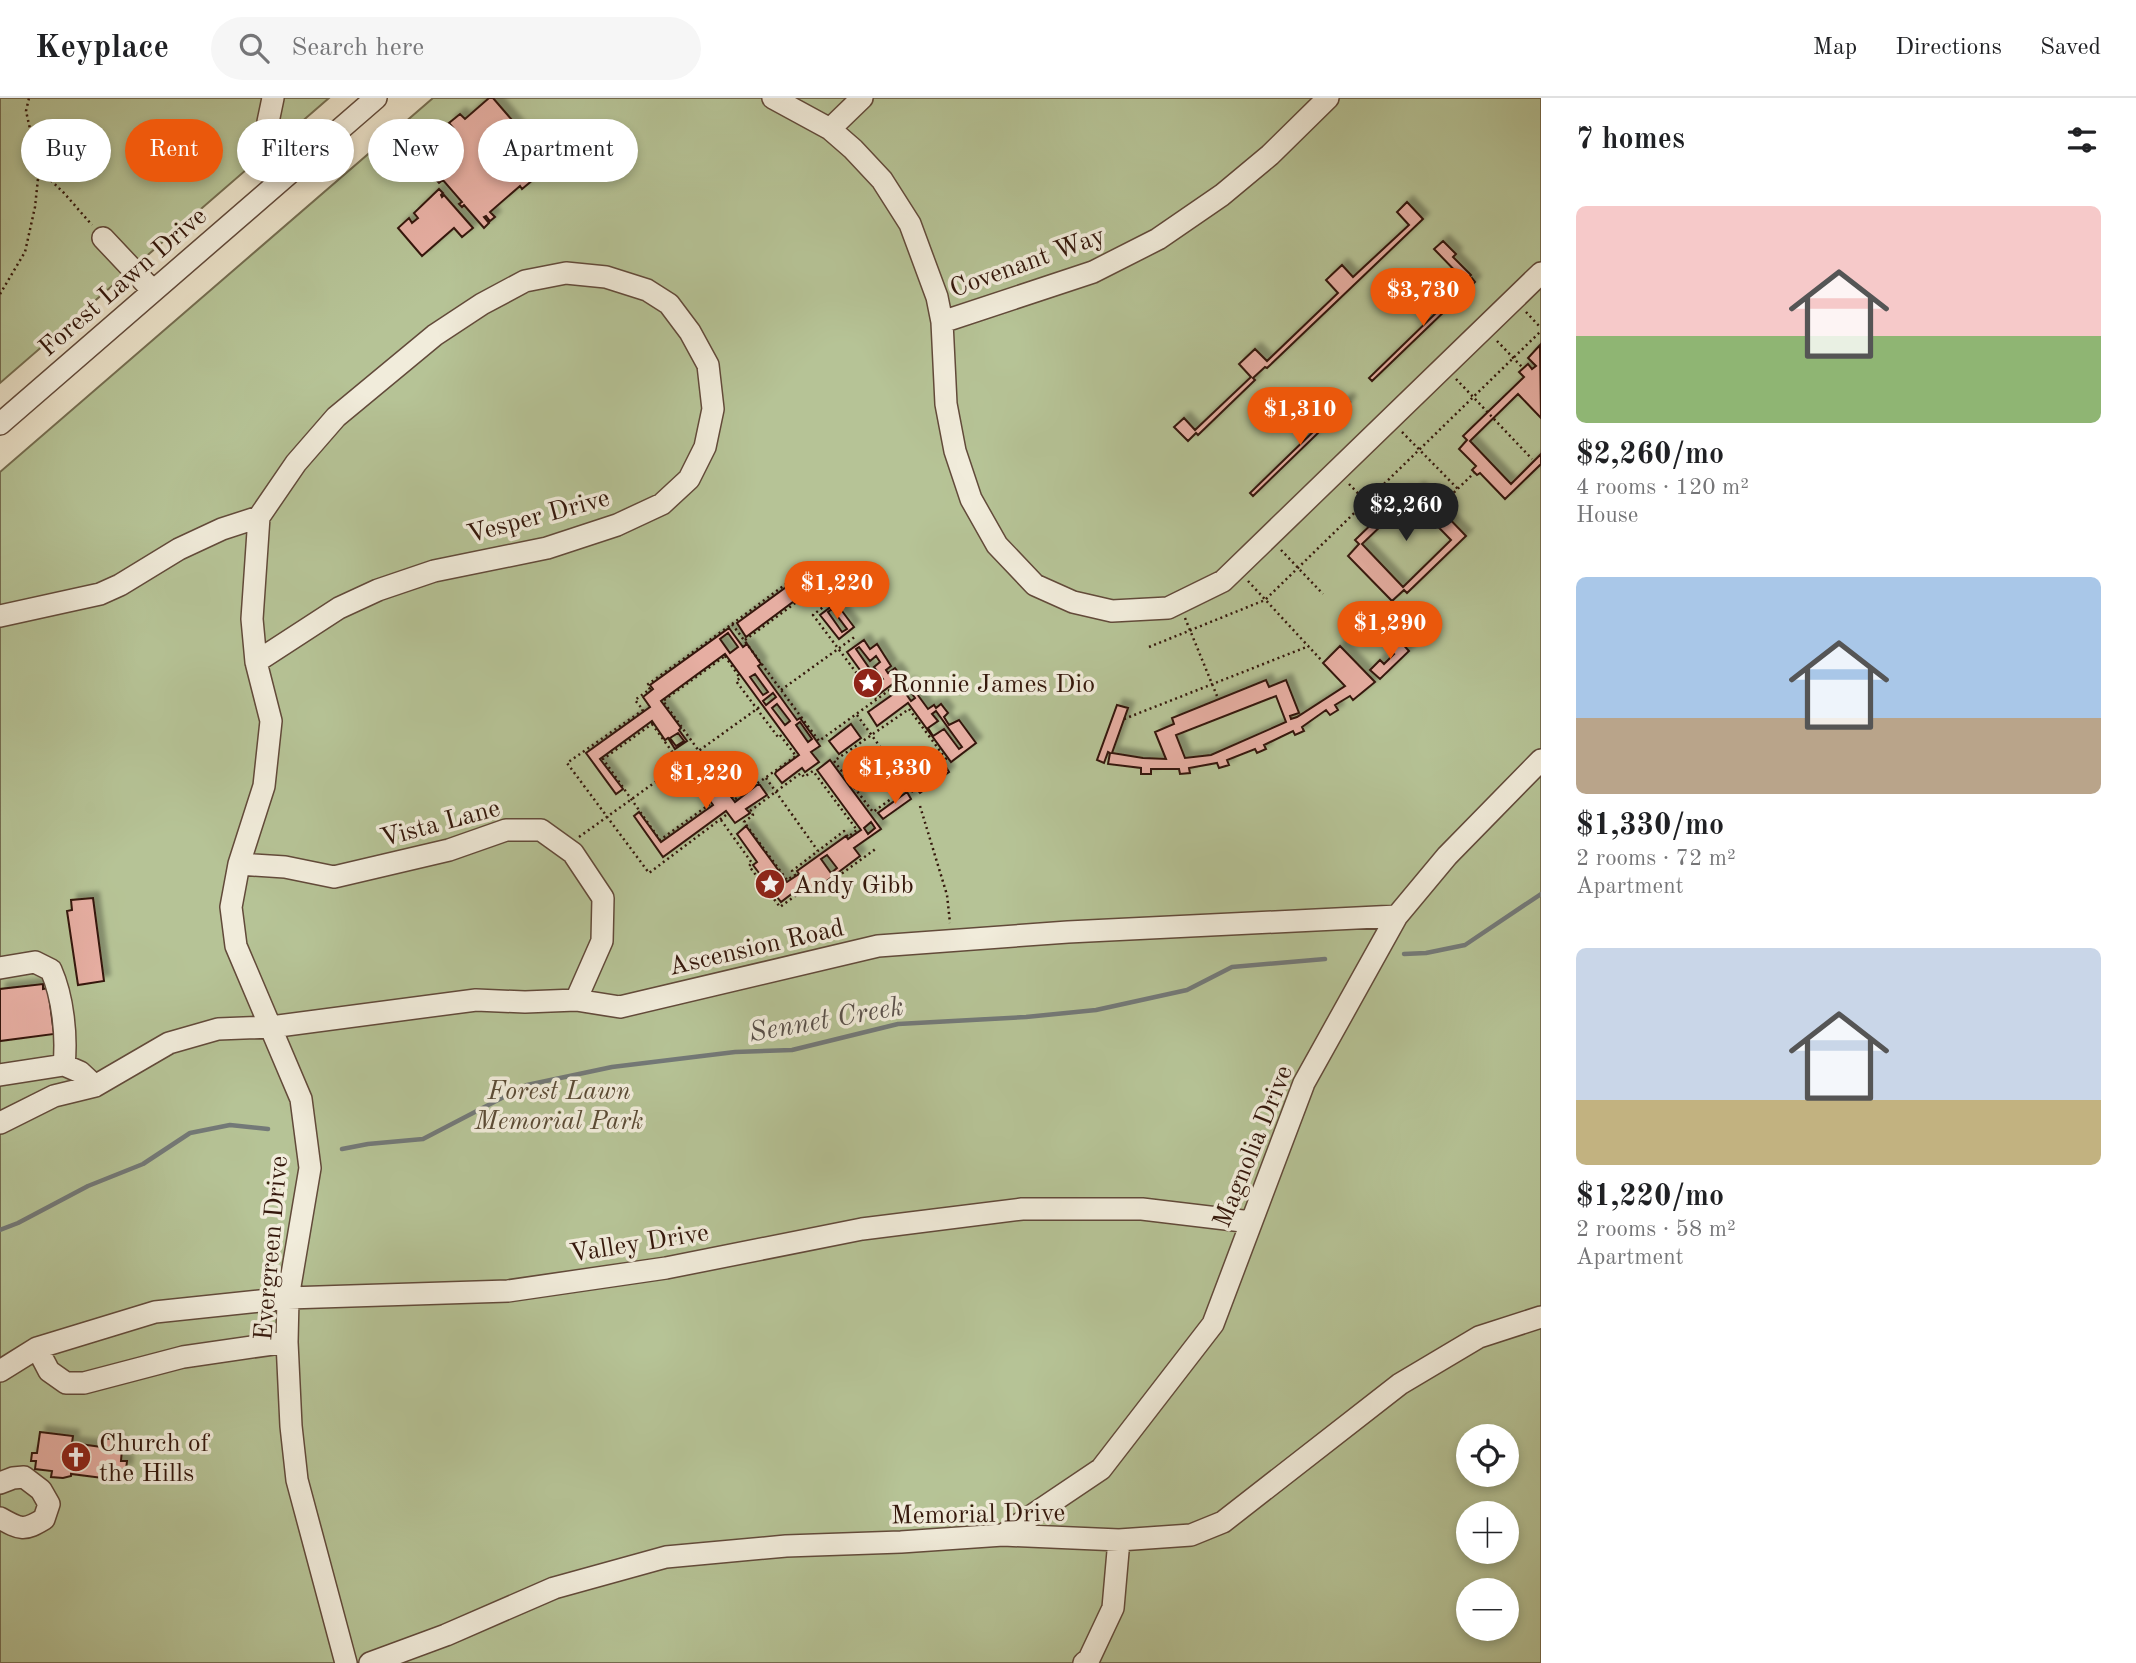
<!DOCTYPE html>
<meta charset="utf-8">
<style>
:root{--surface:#fff;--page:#f6f6f6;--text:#202124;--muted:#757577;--line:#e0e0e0;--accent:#ea580c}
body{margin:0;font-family:"Old Standard TT",serif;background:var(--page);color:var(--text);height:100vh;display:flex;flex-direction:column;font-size:26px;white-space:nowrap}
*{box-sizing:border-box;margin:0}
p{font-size:23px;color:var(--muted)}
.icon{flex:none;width:38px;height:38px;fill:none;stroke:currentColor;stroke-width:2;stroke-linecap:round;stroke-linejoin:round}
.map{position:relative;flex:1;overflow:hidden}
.sheet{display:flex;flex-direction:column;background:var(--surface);width:595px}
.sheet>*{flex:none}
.hud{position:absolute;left:21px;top:21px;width:665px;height:63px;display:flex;gap:14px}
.controls{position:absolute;left:1456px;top:1326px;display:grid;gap:14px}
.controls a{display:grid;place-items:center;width:63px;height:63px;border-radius:50%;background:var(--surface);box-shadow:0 4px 10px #0003;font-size:35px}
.price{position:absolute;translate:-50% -60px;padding:0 16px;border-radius:24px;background:var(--accent);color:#fff;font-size:23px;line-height:46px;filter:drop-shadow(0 2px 4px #0008)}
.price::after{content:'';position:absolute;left:50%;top:42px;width:21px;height:16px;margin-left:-10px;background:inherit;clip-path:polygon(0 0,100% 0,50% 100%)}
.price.current{background:#222;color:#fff}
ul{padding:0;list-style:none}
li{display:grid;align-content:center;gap:14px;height:371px;padding:0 35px}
li span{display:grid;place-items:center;height:217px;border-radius:10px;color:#555}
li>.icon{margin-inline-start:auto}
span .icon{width:126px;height:126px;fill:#fffc;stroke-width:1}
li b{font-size:30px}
h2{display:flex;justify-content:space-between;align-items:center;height:84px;padding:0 35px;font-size:30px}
.tag{padding:0 24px;border-radius:32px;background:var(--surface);box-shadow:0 4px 10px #0003;font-size:24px;line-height:63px}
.tag.current{background:var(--accent);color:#fff}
header{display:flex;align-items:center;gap:42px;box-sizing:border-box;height:98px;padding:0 35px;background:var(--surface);border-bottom:2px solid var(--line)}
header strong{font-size:33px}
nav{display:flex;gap:38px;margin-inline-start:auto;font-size:24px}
.search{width:490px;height:63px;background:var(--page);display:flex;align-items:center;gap:18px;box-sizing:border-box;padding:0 24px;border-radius:38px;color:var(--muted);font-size:26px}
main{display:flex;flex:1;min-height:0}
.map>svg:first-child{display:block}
</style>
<header>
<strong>Keyplace</strong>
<div class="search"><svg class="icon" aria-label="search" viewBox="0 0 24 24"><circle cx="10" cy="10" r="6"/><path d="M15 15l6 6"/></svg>Search here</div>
<nav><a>Map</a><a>Directions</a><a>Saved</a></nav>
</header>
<main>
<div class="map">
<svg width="1541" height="1565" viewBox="0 0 1541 1565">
<defs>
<filter id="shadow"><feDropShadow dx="6" dy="-6" stdDeviation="2" flood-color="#0004"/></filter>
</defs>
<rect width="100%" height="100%" fill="#eae1c8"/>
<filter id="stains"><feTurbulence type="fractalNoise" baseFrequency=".00286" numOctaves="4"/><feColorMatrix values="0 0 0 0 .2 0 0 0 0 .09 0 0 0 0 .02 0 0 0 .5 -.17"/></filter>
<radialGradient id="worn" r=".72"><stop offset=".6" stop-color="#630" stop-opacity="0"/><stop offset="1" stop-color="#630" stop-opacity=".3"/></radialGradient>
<path fill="#b6c396" stroke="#756d50" stroke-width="2" fill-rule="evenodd" d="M0,0h329l-329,285z
M433,0h1108v1565h-1541v-1191zM1468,1339h39v38h-39zM1468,1416h39v38h-39zM1468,1493h39v38h-39z"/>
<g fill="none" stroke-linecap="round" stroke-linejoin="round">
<path stroke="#737978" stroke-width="4.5" d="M1404,856l22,-1 39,-8 76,-51
M342,1051l26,-5 55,-5 104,-54 85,-18 123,-15 57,-2 106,-26 128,-7 70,-7 91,-20 45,-23 93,-8
M0,1132l18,-7 70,-37 55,-22 47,-31 40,-8 38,4"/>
</g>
<path fill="#e6aea2" stroke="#34170b" stroke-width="2" fill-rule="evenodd" filter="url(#shadow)" d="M489,0h4l63,73 -5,4 -5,-6 -24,20 -2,-3 -30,26 5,5 -5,4 -4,-5 -2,1 5,6 -5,5 -20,-23 -2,2 -3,-3 3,-2 -19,-22 -4,3 -10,-11 3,-4 -10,-12 32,-27 -5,-6 11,-9 5,5z
M439,91l4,4 -2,2 1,2 2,-2 29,33 -11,9 -8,-9 -32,28 -24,-28 11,-10 3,5 6,-5 -4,-5z
M1407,104l16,17 -156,149 -2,-1 -12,11 2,2 -57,55 -2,-2 -8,8 -14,-14 10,-9 11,12 56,-53 -12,-13 16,-15 12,12 71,-68 -12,-13 16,-15 11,12 56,-52 -12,-13z
M1443,143l13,13 -3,3 18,18 -6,6 -31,-32z
M1472,180l3,4 -103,99 -3,-3z
M1540,247l1,73 -23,-24 -48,47 41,43 30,-30v10l-36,35 -25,-26 -3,2 -5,-5 4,-4 -17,-17 8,-9 -4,-4 61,-59 -5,-5 9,-8 4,5 4,-3 -8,-8z
M1347,301l3,3 -97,94 -3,-3z
M1418,390l17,17 4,-3 5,5 -3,3 25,26 -59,57 -3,-3 -12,11 -44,-45 11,-12 -4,-4 51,-49 4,4zM1410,400l41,42 -48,47 -41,-43z
M804,476l9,13 -67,50 -9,-14z
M836,505l18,24 -15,12 -19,-24zM832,511l15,20 -5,3 -14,-20z
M729,530l14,19 4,-3 14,20 -3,2 39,54 3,-2 20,28 -9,6 8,10 -14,10 -3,-4 -20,15 -7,-9 1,-2 23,-17 -74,-101 -64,47 20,27 -2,2 8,11 -12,8 -7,-11 -3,2 -13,-19 -52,38 23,30 -7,5 -30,-41 64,-46 -7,-10 10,-8 -3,-4zM728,535l10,14 -8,6 -10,-14zM755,576l13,18 -5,3 -13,-18zM773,595l3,4 -10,8 -3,-4zM777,606l13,17 -5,4 -13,-17zM800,624l12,17 -4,3 -12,-17zM678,635l6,8 -8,5 -6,-8z
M864,542l6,9 7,-5 14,22 -5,4 2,3 7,-5 7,9 -24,18 -31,-43zM859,549l11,14 6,-5 4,6 -6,5 9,12 -4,3 -23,-33z
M1400,543l9,10 -29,28 -10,-9 10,-10 4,4 10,-10 -4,-3z
M1340,548l35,36 -22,18 -3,-4 -15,9 3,5 -8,5 -4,-5 -24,17 2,4 -9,4 -2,-4 -29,14 2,4 -9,4 -2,-4 -28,11 2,5 -10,3 -2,-5 -28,5 1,5 -10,1 -1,-5h-28v5h-10v-6l-33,-4 2,-11 -2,-1 -4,11 -7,-3 20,-55 11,3 -16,45 31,5 23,1 -11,-27 19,-8 -2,-6 94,-38 3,7 17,-7 13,33 -9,3 1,3 6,-2 48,-31 -22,-23zM1276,598l10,26 -75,33 -26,3 -9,-23z
M909,585l19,26 6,-4 2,3 5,-4 7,9 -4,4 5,8 10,-5 17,23 -25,19 -43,-59 -31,23 -9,-14zM908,590l7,10 -4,3 -7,-10zM936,613l26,36 -3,2 -15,-20 -11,7 -5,-8 10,-7 -6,-7z
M851,626l10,14 -22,16 -10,-13z
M830,662l51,69 -27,19 6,8 -48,36 -6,-9 -25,19 -28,-37 4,-3 -20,-28 9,-8 41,56 12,-8 -2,-3 49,-35 2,3 13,-9 -44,-60zM871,724l4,6 -7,6 -4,-6zM827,757l10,13 -6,5 -10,-14z
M944,666l5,8 -29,21 -6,-7z
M705,667l8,11 1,-2 21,28 22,-17h3l7,10 -21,14 4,4 -15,10 -9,-12 -63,46 -29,-41 5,-4 22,30 52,-37 -14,-19 2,-2 -8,-11zM704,670l6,8 -8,6 -6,-8z
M907,694l4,7 -28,20 -5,-6z
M93,800l11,83 -26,4 -11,-74 5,-1 -1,-10z
M43,886v5l5,-1 6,46 -54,7v-52z
M40,1334l33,4 -1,7 30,4 1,-9 15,2 -1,9h5l-1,12h6l-1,9 -7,-1 -1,11 -47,-6v2l-8,2 -12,-1 1,-6 -17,-2 1,-8h-5l1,-8h5z"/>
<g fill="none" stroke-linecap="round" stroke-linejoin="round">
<g stroke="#624a3a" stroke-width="24">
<path id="minor" d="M273,0l-5,24 35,39
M773,0l57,31 23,20 29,31 28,44 27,73 5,25 4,82 9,47 16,48 26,46 38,40 38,17 39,9 56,-3 55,-27 318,-308
M830,31l32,-31
M103,140l50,53
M942,224l151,-50 65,-33 64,-44 48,-40 58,-57
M0,326l376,-326
M0,518l100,-22 20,-9 59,-36 43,-20 37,-12
M256,564l83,-54 39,-18 56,-19 113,-23 70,-23 45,-21 27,-25 16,-32 8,-38 -5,-44 -18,-33 -21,-28 -22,-14 -41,-13 -40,-4 -41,8 -43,23 -47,31 -99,82 -40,46 -37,54 -7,102 4,43 15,59 -7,65 -25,78 -8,43 5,39 65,153 9,69 -22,130 -1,44 4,84 6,54 49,183
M239,766l46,3 49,10 115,-27 57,-20h35l32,23 30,45 -1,43 -26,59
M0,870l35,-6 16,8c12,27 16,66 13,95
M0,977l64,-10 16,7 15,14
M0,1025l54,-27 41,-10 74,-43 49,-14 53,-2 205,-27 49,2 51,-2 44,7 258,-61 190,-14 329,-16
M37,1250l12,23 17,12h18l99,-26 104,-15
M0,1273l37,-23 118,-36 133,-14 220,-7 158,-23 196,-39 160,-20h120l109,13
M0,1385l13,-5 11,-1 17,13 8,14 -5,15c-20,12 -23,11 -44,-1
M1003,1437l98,-66 112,-145 91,-241 93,-167 50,-60 94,-96
M370,1565l76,-28 108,-47 112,-31 120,-11 115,-4 102,-7 116,5 72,-5 32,-13 177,-138 79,-47 62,-20
M1084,1565l5,-4 24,-51 6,-68"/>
</g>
<path stroke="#34170b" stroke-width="2.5" stroke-dasharray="2 3.5" stroke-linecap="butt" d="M39,71l25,24 28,32
M0,196l25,-42 10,-45 4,-38 -13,-58 3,-13
M1526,214l15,16
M1497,243l25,26
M1456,281l76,80
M1402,334l56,57
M1349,386l30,31
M1442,406l32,-31
M1281,452l42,44
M1248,483l74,80
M1185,520l32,78
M732,526l77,-57 23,33 -19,15 63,84
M745,542l76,-56
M1149,549l116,-47 276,-269
M725,558l15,22 -4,3 42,56 2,-2 16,21 -62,44 -71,-99z
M781,592l75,-54
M909,611l37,50 -73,53 -39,-51z
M857,617l58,80
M1124,621l185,-73
M652,626l58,80 -50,36 -57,-81z
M766,680l52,73 -26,20 3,4 -8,5 -43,-58 9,-7 -3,-4 51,-38 3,4 9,-6 44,59 -9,7 -4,-6 -26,20
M920,708l27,89 3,28
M726,717l-77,58 -82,-110 76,-53 -8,-10 15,-11 -3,-4 85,-61 87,117 83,-60
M721,722l31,43 -3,3 31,41 26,-19 6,7 65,-47
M579,739l182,-131"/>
<use href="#minor" stroke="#f1ecdb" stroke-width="21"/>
</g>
<defs>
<g id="sight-disc" transform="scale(1.575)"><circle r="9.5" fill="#8f2418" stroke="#f1ecdb"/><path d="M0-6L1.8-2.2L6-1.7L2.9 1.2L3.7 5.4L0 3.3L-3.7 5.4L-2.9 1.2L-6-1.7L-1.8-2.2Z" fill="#fff"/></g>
<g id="church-disc" transform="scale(1.575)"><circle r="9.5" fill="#8f2418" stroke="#f1ecdb"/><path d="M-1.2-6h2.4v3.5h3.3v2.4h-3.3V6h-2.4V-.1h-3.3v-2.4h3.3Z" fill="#fff"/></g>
</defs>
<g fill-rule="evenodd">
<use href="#sight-disc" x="868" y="585"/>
<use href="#sight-disc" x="770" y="786"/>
<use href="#church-disc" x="76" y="1359"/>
</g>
<g text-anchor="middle" stroke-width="7" stroke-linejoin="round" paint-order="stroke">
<g font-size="26" fill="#34170b" stroke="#f1ecdb">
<text transform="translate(1027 163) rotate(-20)" y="9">Covenant Way</text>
<text transform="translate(122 183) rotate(-41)" y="9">Forest Lawn Drive</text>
<text transform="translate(538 417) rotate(-15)" y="9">Vesper Drive</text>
<text transform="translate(440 724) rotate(-15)" y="9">Vista Lane</text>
<text transform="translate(756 848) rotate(-13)" y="9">Ascension Road</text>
<text transform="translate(1252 1048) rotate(-68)" y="9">Magnolia Drive</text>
<text transform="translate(639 1144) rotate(-9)" y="9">Valley Drive</text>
<text transform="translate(270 1150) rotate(-85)" y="9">Evergreen Drive</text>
<text transform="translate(978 1415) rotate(-1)" y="9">Memorial Drive</text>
</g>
<g font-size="26" fill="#34170b" stroke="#f1ecdb" text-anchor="start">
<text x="891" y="594">Ronnie James Dio</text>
<text x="793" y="795">Andy Gibb</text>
<text x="99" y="1353">Church of<tspan x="99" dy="30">the Hills</tspan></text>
</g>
<g font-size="26" font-style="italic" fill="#5b4b35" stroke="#f1ecdb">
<text x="559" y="1001">Forest Lawn<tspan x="559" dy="30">Memorial Park</tspan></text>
</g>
<g font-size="28" font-style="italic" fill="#59504a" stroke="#f1ecdb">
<text transform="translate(826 920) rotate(-10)" y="10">Sennet Creek</text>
</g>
</g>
<rect width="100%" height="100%" filter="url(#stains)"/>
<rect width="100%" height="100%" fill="url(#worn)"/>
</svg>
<div class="controls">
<a><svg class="icon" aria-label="locate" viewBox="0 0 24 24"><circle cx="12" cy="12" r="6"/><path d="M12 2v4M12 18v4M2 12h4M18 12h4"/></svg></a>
<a>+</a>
<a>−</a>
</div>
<b class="price" style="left:1423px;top:230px">$3,730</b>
<b class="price" style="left:1300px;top:349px">$1,310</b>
<b class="price current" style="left:1406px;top:445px">$2,260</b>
<b class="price" style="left:837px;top:523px">$1,220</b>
<b class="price" style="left:1390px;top:563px">$1,290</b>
<b class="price" style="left:895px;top:708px">$1,330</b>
<b class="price" style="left:706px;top:713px">$1,220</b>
<div class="hud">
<a class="tag">Buy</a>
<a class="tag current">Rent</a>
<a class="tag">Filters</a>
<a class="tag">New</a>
<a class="tag">Apartment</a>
</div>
</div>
<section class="sheet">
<h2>7 homes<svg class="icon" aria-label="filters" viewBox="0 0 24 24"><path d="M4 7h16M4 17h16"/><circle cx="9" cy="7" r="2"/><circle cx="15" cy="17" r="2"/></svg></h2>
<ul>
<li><span style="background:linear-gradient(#f6c9c9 60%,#8fb573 0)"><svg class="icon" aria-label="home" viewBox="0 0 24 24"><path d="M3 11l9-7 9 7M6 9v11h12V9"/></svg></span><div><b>$2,260/mo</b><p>4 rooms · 120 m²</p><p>House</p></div></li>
<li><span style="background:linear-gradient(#a9c7e8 65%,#b9a48a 0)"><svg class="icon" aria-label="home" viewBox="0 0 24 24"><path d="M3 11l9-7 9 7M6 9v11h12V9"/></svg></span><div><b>$1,330/mo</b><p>2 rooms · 72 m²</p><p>Apartment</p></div></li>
<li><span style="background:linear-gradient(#c9d6e8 70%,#c2b280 0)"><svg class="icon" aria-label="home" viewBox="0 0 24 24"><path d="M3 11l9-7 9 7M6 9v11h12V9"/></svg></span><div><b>$1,220/mo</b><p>2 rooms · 58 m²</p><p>Apartment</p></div></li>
</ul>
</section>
</main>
